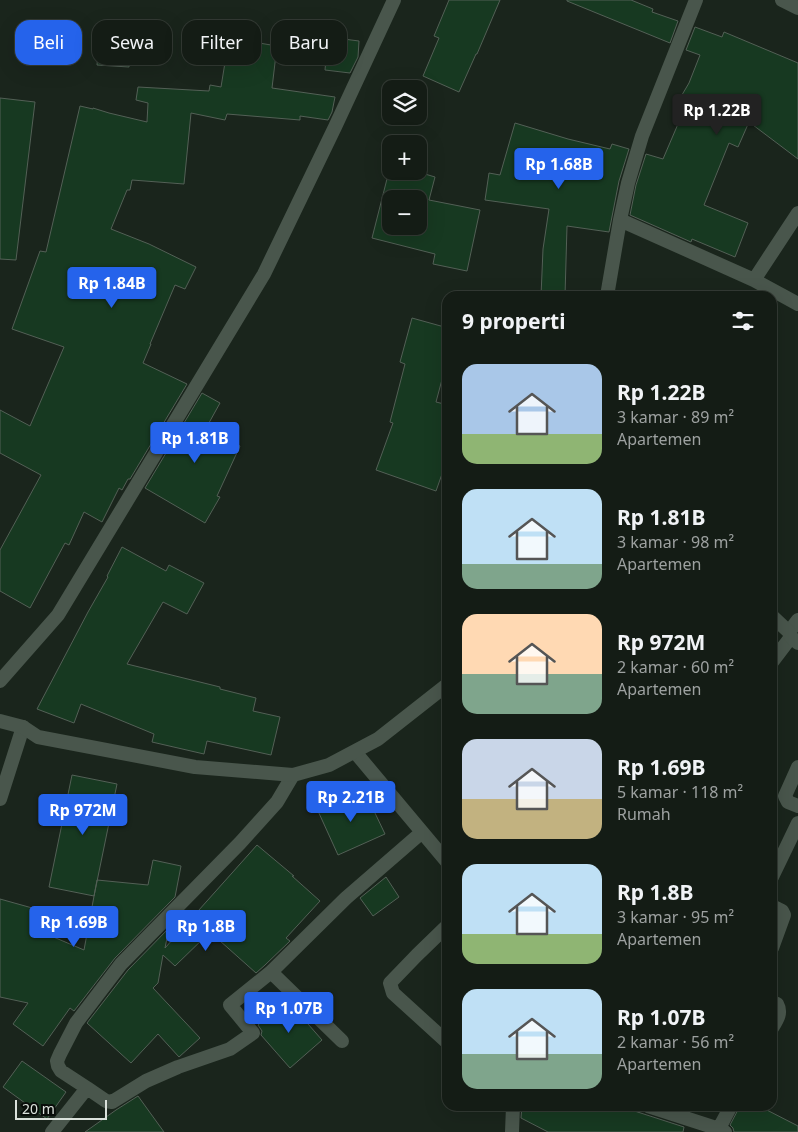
<!DOCTYPE html>
<html lang="id">
<meta charset="utf-8">
<style>
:root{--surface:#141c15;--page:#212922;--text:#f1f3f6;--muted:#9da1a0;--line:#333a34;--accent:#2563eb}
body{margin:0;font-family:"Noto Sans",sans-serif;background:var(--page);color:var(--text);height:100vh;display:flex;flex-direction:column;font-size:19px;white-space:nowrap}
*{box-sizing:border-box;margin:0}
p{font-size:16px;color:var(--muted)}
.icon{flex:none;width:28px;height:28px;fill:none;stroke:currentColor;stroke-width:2;stroke-linecap:round;stroke-linejoin:round}
.map{position:relative;flex:1;overflow:hidden}
.panel{position:absolute;left:442px;top:291px;width:335px;height:820px;display:flex;flex-direction:column;background:var(--surface);border-radius:15px;box-shadow:0 5px 20px #0002,0 0 0 1px var(--line)}
.panel>*{flex:none}
.banner{position:absolute;left:15px;top:20px;width:352px;height:45px;display:flex;gap:10px}
.tools{position:absolute;left:382px;top:80px;display:grid;gap:10px}
.tools a{display:grid;place-items:center;width:45px;height:45px;border-radius:10px;background:var(--surface);box-shadow:0 5px 20px #0002,0 0 0 1px var(--line);font-size:25px}
.scale{position:absolute;left:15px;bottom:12px;width:92px;box-sizing:border-box;padding-left:5px;border:2px solid #dae1db;border-top:0;font-size:14px;line-height:18px;white-space:nowrap;color:#dae1db;-webkit-text-stroke:4px #080d09;paint-order:stroke}
.price{position:absolute;translate:-50% -42px;padding:0 11px;border-radius:5px;background:var(--accent);color:#fff;font-size:16px;line-height:32px;filter:drop-shadow(0 1px 2px #0008)}
.price::after{content:'';position:absolute;left:50%;top:30px;width:15px;height:11px;margin-left:-8px;background:inherit;clip-path:polygon(0 0,100% 0,50% 100%)}
.price.on{background:#222;color:#fff}
ul{padding:0;list-style:none}
li{display:flex;align-items:center;gap:15px;height:125px;padding:0 20px}
li span{display:grid;place-items:center;flex:none;width:140px;height:100px;border-radius:15px;color:#555}
li>.icon{margin-inline-start:auto}
span .icon{width:60px;height:60px;fill:#fffc;stroke-width:1}
li b{font-size:21px}
h2{display:flex;justify-content:space-between;align-items:center;height:60px;padding:0 20px;font-size:21px}
.tag{padding:0 18px;border-radius:15px;background:var(--surface);box-shadow:0 5px 20px #0002,0 0 0 1px var(--line);font-size:18px;line-height:45px}
.tag.on{background:var(--accent);color:#fff}
.map>svg:first-child{display:block}
</style>
<div class="map">
<svg width="798" height="1132" viewBox="0 0 798 1132">
<rect width="100%" height="100%" fill="#1a251c"/>
<path fill="#173921" stroke="#536056" fill-rule="evenodd" d="M449,0h51l-23,54h-1l-17,38 -36,-16 16,-38 -5,-2z
M567,0h64l22,9 -1,3 26,9 -8,22 -103,-42z
M695,27l27,10 2,-5 74,31v96l-49,-37 -11,25 -9,-4 -25,62 44,18 -13,34 -43,-18 -1,3 -61,-27 6,-30 10,-31 17,5 21,-49 -8,-5 13,-22 11,-28 -14,-5z
M100,29l31,2 -2,36 -32,-2z
M328,37l31,4 -1,16 -8,16 -25,-3z
M229,38l48,8 -5,42 63,9 -3,15 -4,8 -28,-4v4l-73,-6 -2,6 -34,-7 -7,71 -52,-4 -2,10h-3l-16,39 38,15 47,23 -11,22 -10,-4 -25,59h1l-8,19 44,21 -57,95h-2l-6,11 -3,-2 -17,34 -18,-10 -15,33 -4,-2 -35,65 -30,-17v-41l41,-75 -41,-22v-43l30,16 34,-79 -52,-18 28,-78 6,1 34,-146 13,3v-1l16,5 38,9 1,-19 -12,-3 2,-13 71,4 1,-6 11,2z
M0,98l35,4 -19,158 -16,-1z
M515,123l53,16 42,10 2,-5 17,5 -10,32 -10,51 -42,-6 -2,70h-24l2,-47 6,-40 -64,-9 4,-27 11,2z
M389,171h26l20,6 -6,23 51,10 -13,61 -34,-7 2,-10 -63,-16zM391,199h28v27h-28z
M412,318l36,10v29l-12,45 12,3v52l-12,34 -60,-21 17,-47 -3,-1 15,-58 -5,-2z
M202,393l18,10 -15,27 35,16 -23,50 3,1 -15,26 -60,-35z
M122,547l44,24 3,-6 35,18 -17,31 -24,-12 -36,62 93,23v2l36,9 -3,13 27,6 -9,38 -64,-14 -3,13 -52,-12 2,-8 -73,-30 -7,19 -37,-14 51,-97 20,-35 -1,-1z
M72,775l45,9 -23,112 -45,-9z
M364,790l21,44 -47,21 -20,-44z
M257,845l37,31h-2l28,25 -34,37 4,3 -25,24 -9,8 -46,-41 -35,34 -12,-11 -5,28 -5,5 47,50 -21,19 -21,-23 -27,29 -44,-40 41,-53 41,-42 -4,20z
M153,860l28,6 -6,31 -60,61 -41,53 -4,-3 -27,38 -30,-22 15,-21 -28,-6v-98l43,12 -6,19 47,20 13,-70 51,5z
M386,877l13,20 -26,19 -13,-18z
M287,1000l35,40 -32,28 -29,-33 1,-4 -4,-6z
M22,1061l44,31 -19,27 -44,-32z
M138,1096l26,36h-79l31,-22z
M522,1106h97l65,21 -1,5h-135l-27,-14z
M740,1106h19l39,20v6h-64l-1,-4 -3,-3z"/>
<g fill="none" stroke-linecap="round" stroke-linejoin="round">
<path stroke="#49564c" stroke-width="14" d="M782,0l16,8
M620,220l134,60 44,24
M754,280l44,-67
M607,296l13,-76 8,-37 14,-47 54,-136
M789,632l9,-12
M772,662l19,-25
M0,681l58,-66 206,-341 71,-147 59,-127
M355,752l93,111
M798,767l-13,29 3,6 10,4
M0,799l23,-72
M772,877l26,-54
M772,906l10,5 2,4 -12,33
M448,925l-31,30 -27,28 3,10 55,50
M271,972l71,69
M772,1002l5,2c5,9 0,16 -5,24
M87,1088l19,13 6,1 34,-21 32,-14 52,-18 23,-16 -23,-28 41,-33 75,-74 75,-65
M648,1106l71,23 6,3
M52,1132l35,-44 -26,-17 -3,-5 -1,-5 3,-7 16,-31 45,-59 119,-121 37,-41 16,-27
M512,1132l1,-26
M717,1132l14,-26"/>
<path stroke="#49564c" stroke-width="14" d="M772,616l17,16 2,5 7,6
M0,721l23,6 15,10 157,30 98,8 36,-10 49,-26 70,-55"/>
</g>
</svg>
<div class="tools">
<a><svg class="icon" aria-label="layers" viewBox="0 0 24 24"><path d="M12 4l9 5-9 5-9-5zM3 14l9 5 9-5"/></svg></a>
<a>+</a>
<a>−</a>
</div>
<div class="scale">20 m</div>
<b class="price on" style="left:717px;top:136px">Rp 1.22B</b>
<b class="price" style="left:559px;top:190px">Rp 1.68B</b>
<b class="price" style="left:112px;top:309px">Rp 1.84B</b>
<b class="price" style="left:195px;top:464px">Rp 1.81B</b>
<b class="price" style="left:351px;top:823px">Rp 2.21B</b>
<b class="price" style="left:83px;top:836px">Rp 972M</b>
<b class="price" style="left:74px;top:948px">Rp 1.69B</b>
<b class="price" style="left:206px;top:952px">Rp 1.8B</b>
<b class="price" style="left:289px;top:1034px">Rp 1.07B</b>
<div class="banner">
<a class="tag on">Beli</a>
<a class="tag">Sewa</a>
<a class="tag">Filter</a>
<a class="tag">Baru</a>
</div>
<section class="panel">
<h2>9 properti<svg class="icon" aria-label="filters" viewBox="0 0 24 24"><path d="M4 7h16M4 17h16"/><circle cx="9" cy="7" r="2"/><circle cx="15" cy="17" r="2"/></svg></h2>
<ul>
<li><span style="background:linear-gradient(#a9c7e8 70%,#8fb573 0)"><svg class="icon" aria-label="home" viewBox="0 0 24 24"><path d="M3 11l9-7 9 7M6 9v11h12V9"/></svg></span><div><b>Rp 1.22B</b><p>3 kamar · 89 m²</p><p>Apartemen</p></div></li>
<li><span style="background:linear-gradient(#bfe0f5 75%,#7fa58c 0)"><svg class="icon" aria-label="home" viewBox="0 0 24 24"><path d="M3 11l9-7 9 7M6 9v11h12V9"/></svg></span><div><b>Rp 1.81B</b><p>3 kamar · 98 m²</p><p>Apartemen</p></div></li>
<li><span style="background:linear-gradient(#ffd9b3 60%,#7fa58c 0)"><svg class="icon" aria-label="home" viewBox="0 0 24 24"><path d="M3 11l9-7 9 7M6 9v11h12V9"/></svg></span><div><b>Rp 972M</b><p>2 kamar · 60 m²</p><p>Apartemen</p></div></li>
<li><span style="background:linear-gradient(#c9d6e8 60%,#c2b280 0)"><svg class="icon" aria-label="home" viewBox="0 0 24 24"><path d="M3 11l9-7 9 7M6 9v11h12V9"/></svg></span><div><b>Rp 1.69B</b><p>5 kamar · 118 m²</p><p>Rumah</p></div></li>
<li><span style="background:linear-gradient(#bfe0f5 70%,#8fb573 0)"><svg class="icon" aria-label="home" viewBox="0 0 24 24"><path d="M3 11l9-7 9 7M6 9v11h12V9"/></svg></span><div><b>Rp 1.8B</b><p>3 kamar · 95 m²</p><p>Apartemen</p></div></li>
<li><span style="background:linear-gradient(#bfe0f5 65%,#7fa58c 0)"><svg class="icon" aria-label="home" viewBox="0 0 24 24"><path d="M3 11l9-7 9 7M6 9v11h12V9"/></svg></span><div><b>Rp 1.07B</b><p>2 kamar · 56 m²</p><p>Apartemen</p></div></li>
</ul>
</section>
</div>
